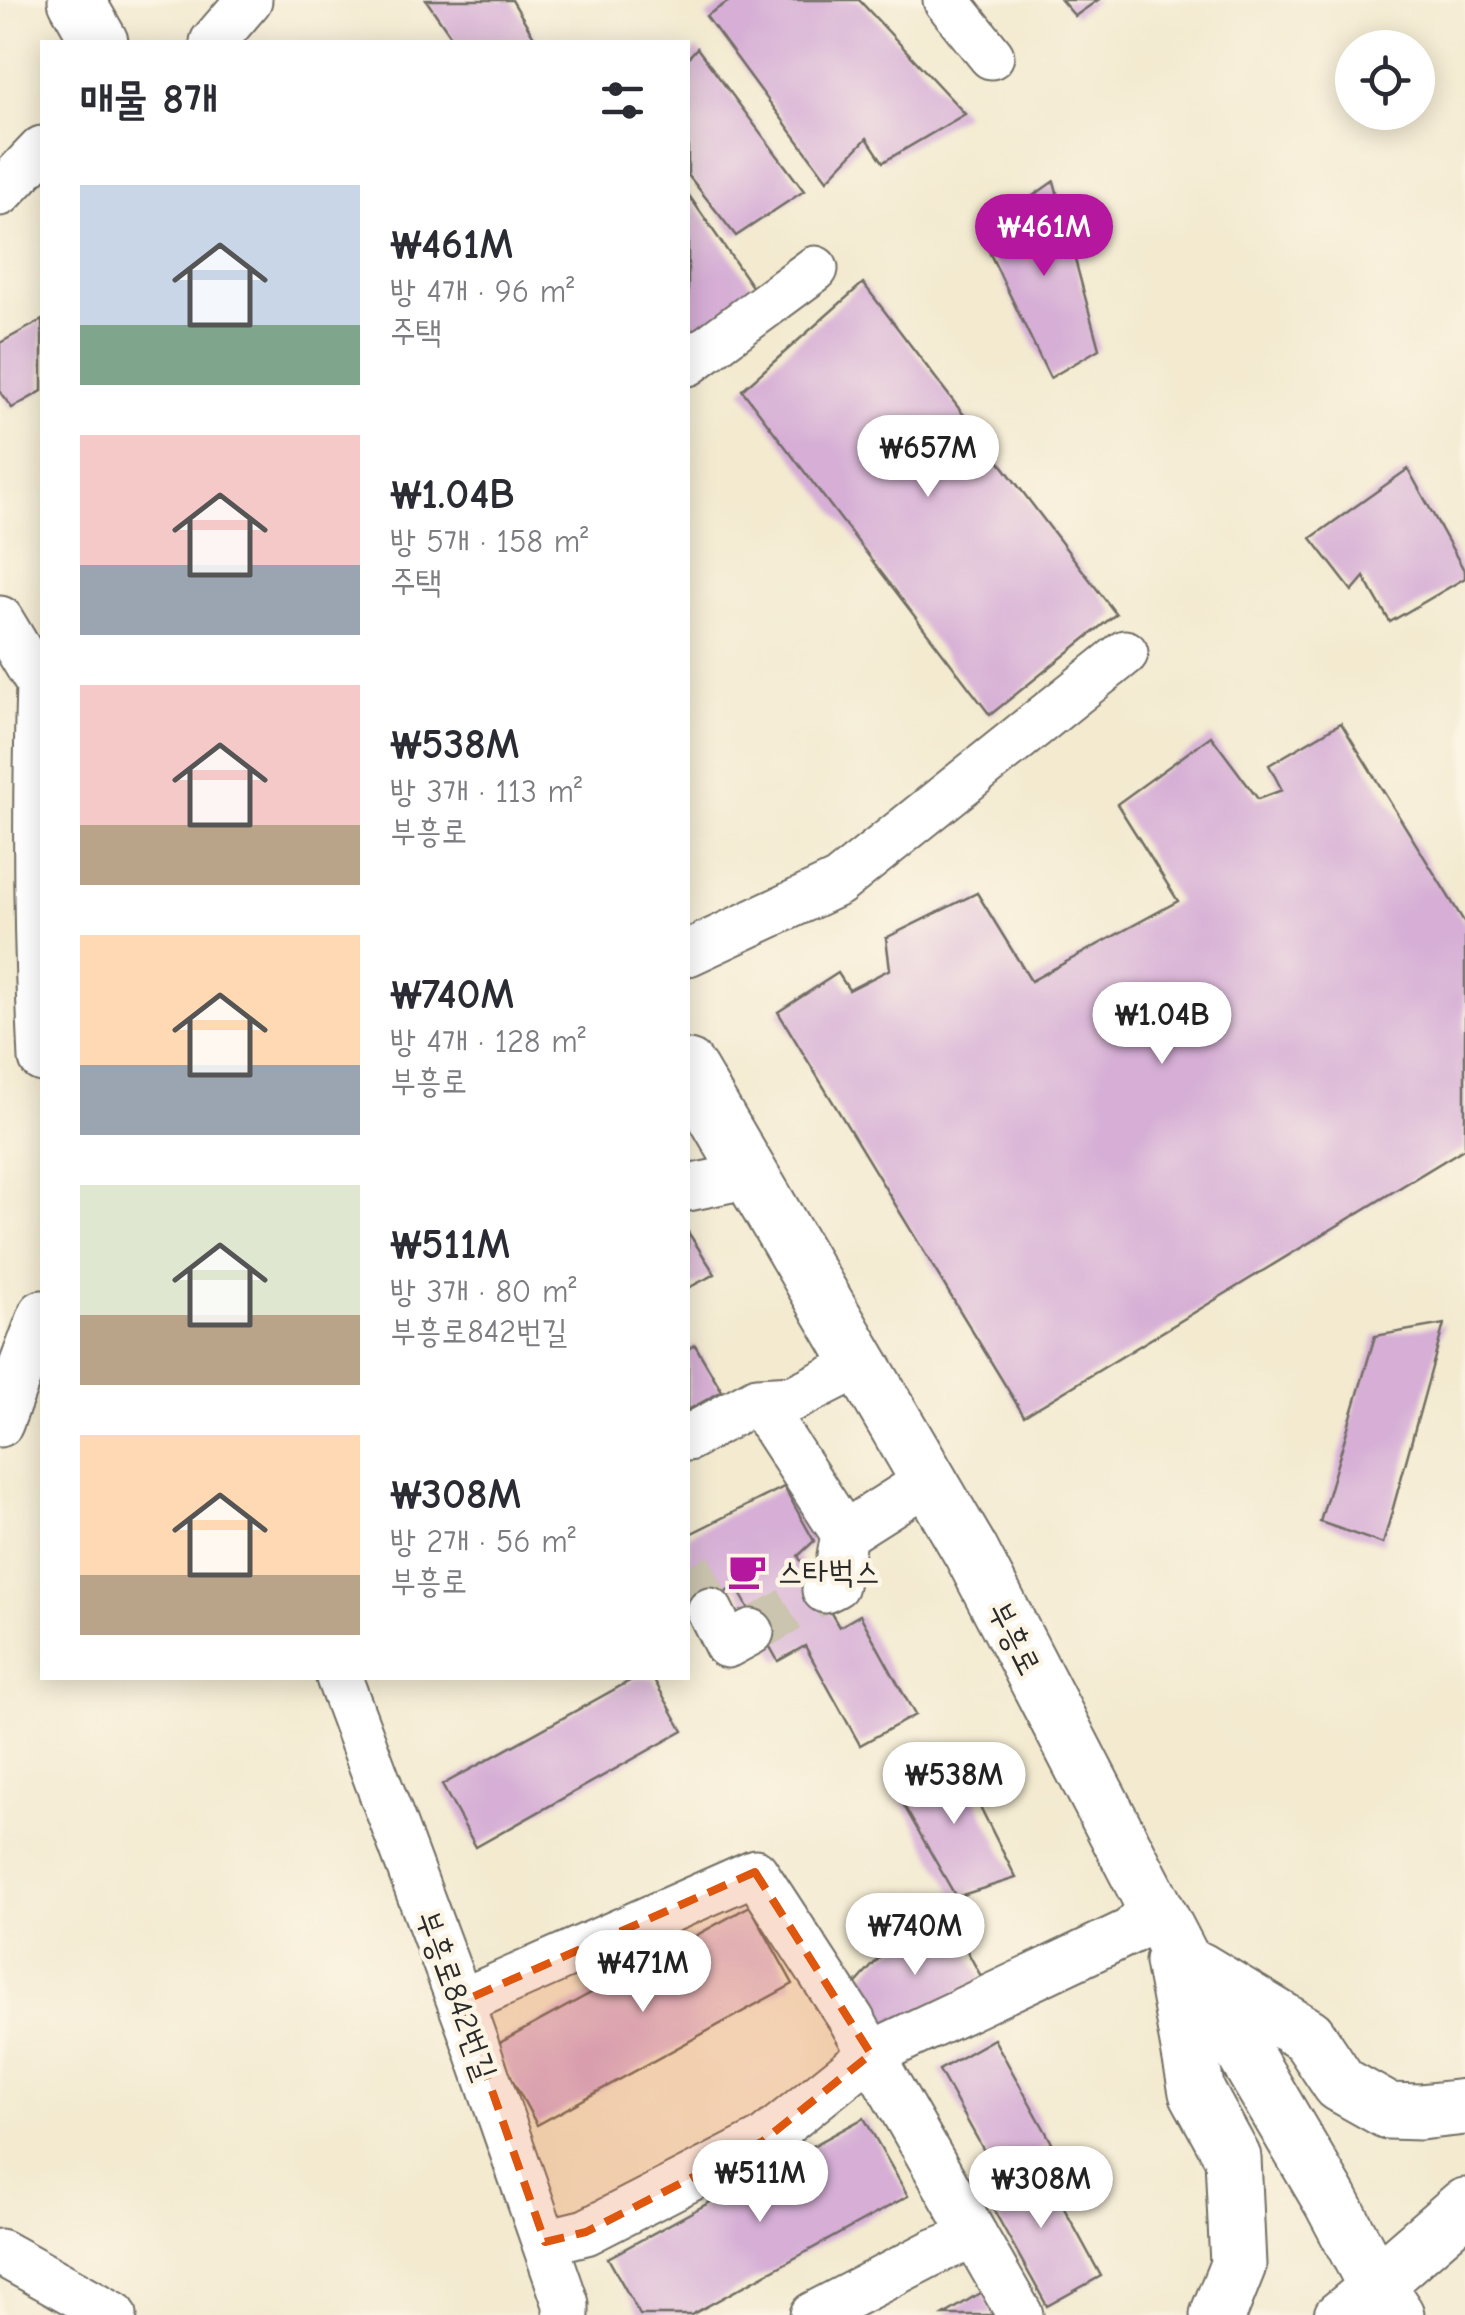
<!DOCTYPE html>
<html lang="ko">
<meta charset="utf-8">
<style>
:root{--surface:#fff;--page:#f2f2f3;--text:#2b2b33;--muted:#7c7c81;--accent:#b5179e}
body{margin:0;font-family:"Comic Neue","Poor Story",sans-serif;background:var(--page);color:var(--text);height:100vh;display:flex;flex-direction:column;font-size:38px;white-space:nowrap}
*{box-sizing:border-box;margin:0}
p{font-size:32px;color:var(--muted)}
.icon{flex:none;width:55px;height:55px;fill:none;stroke:currentColor;stroke-width:2;stroke-linecap:round;stroke-linejoin:round}
.map{position:relative;flex:1;overflow:hidden}
.details{position:absolute;left:40px;top:40px;width:650px;height:1640px;display:flex;flex-direction:column;background:var(--surface);border-radius:0px;box-shadow:0 5px 25px #0003}
.details>*{flex:none}
.tools{position:absolute;left:1335px;top:30px;display:grid;gap:20px}
.tools a{display:grid;place-items:center;width:100px;height:100px;border-radius:50%;background:var(--surface);box-shadow:0 5px 25px #0003;font-size:50px}
.price{position:absolute;translate:-50% -85px;padding:0 22px;border-radius:35px;background:#fff;color:#222;font-size:32px;line-height:65px;filter:drop-shadow(0 2px 5px #0008)}
.price::after{content:'';position:absolute;left:50%;top:60px;width:30px;height:22px;margin-left:-15px;background:inherit;clip-path:polygon(0 0,100% 0,50% 100%)}
.price.selected{background:var(--accent);color:#fff}
ul{padding:0;list-style:none}
li{display:flex;align-items:center;gap:30px;height:250px;padding:0 40px}
li span{display:grid;place-items:center;flex:none;width:280px;height:200px;border-radius:0px;color:#555}
li>.icon{margin-inline-start:auto}
span .icon{width:120px;height:120px;fill:#fffc;stroke-width:1}
li b{font-size:42px}
h2{display:flex;justify-content:space-between;align-items:center;height:120px;padding:0 40px;font-size:42px}
.map>svg:first-child{display:block}
</style>
<div class="map">
<svg width="1465" height="2315" viewBox="0 0 1465 2315">
<rect width="100%" height="100%" fill="#fcf5e5"/>
<filter id="ink" filterUnits="userSpaceOnUse"><feTurbulence type="fractalNoise" baseFrequency=".01" numOctaves="2"/><feDisplacementMap in="SourceGraphic" scale="20" xChannelSelector="R" yChannelSelector="G"/><feConvolveMatrix kernelMatrix="1 2 1 2 8 2 1 2 1" color-interpolation-filters="sRGB"/></filter>
<filter id="wash" filterUnits="userSpaceOnUse"><feTurbulence type="fractalNoise" baseFrequency=".0048" numOctaves="4" result="noise"/><feDisplacementMap in="SourceGraphic" scale="40" xChannelSelector="R" yChannelSelector="G"/><feGaussianBlur stdDeviation="2.25" result="paint"/><feColorMatrix in="noise" values="0 0 0 0 0 0 0 0 0 0 0 0 0 0 0 0 0 1.4 0 .05"/><feComposite in="paint" operator="in"/></filter>
<g filter="url(#wash)">
<rect width="100%" height="100%" fill="#f3ead0"/>
<g id="blocks">
<path fill="#d6aed6" d="M426,0h86l25,42h-82z
M731,0h128l106,114 -82,48 -16,-24 -40,42 -121,-164z
M1061,0h37l-23,16z
M697,48l107,143 -68,45 -48,-61v-117z
M1054,181l45,168 -49,29 -70,-145z
M688,194l65,94 -65,49z
M863,283l253,331 -126,101 -248,-325z
M42,320v71l-30,17 -12,-16v-49z
M1408,469l57,103v6l-75,44 -26,-45 -12,14 -41,-53z
M1341,723l124,200v225l-441,268 -246,-404 60,-39 11,17 41,-21 -4,-31 91,-45 54,88 147,-80 -61,-97 94,-68 47,63 24,-9 -13,-25z
M688,1232l27,42 -27,14z
M1444,1324l-61,220 -63,-22 55,-186z
M695,1345l27,46 -34,19v-61z
M784,1487l30,54 -16,15 41,71 21,-12 55,100 -55,30 -55,-99 -27,15 -42,-75 -39,23 -9,-22v-52z
M635,1678h18l30,53 -207,116 -34,-62z
M954,1755l62,123 -60,19 -66,-116z
M750,1906l43,78 -256,141 -43,-79z
M949,1918l34,62 -106,58 -27,-48 32,-35z
M994,2039l58,104 -55,31 -58,-104z
M864,2118l44,78 -217,119h-51l-32,-57z
M1036,2157l65,119 -54,30 -66,-119z
M983,2291l10,24h-49z"/>
</g>
</g>
<g filter="url(#ink)">
<use href="#blocks" fill-opacity="0" stroke="#716e65" stroke-width="2.5"/>
<g fill="none" stroke-linecap="round" stroke-linejoin="round">
<path stroke="#cbc4af" stroke-width="45" stroke-dasharray="45 22" stroke-linecap="butt" d="M688,1566l22,45
M751,1632l74,-42"/>
<g stroke="#716e65" stroke-width="49">
<path id="minor" d="M946,0l45,56
M213,42l36,-42
M0,193l42,-44
M688,363l127,-94
M0,619l39,65
M42,689l-3,-5c-4,125 -3,250 3,375
M688,953l150,-70 287,-230
M688,1188l62,-13
M757,1400l87,134
M0,1424l42,-111
M688,1438l69,-38 37,-2 67,-34
M825,1590l10,-5 9,-51 85,-54
M710,1611l17,34 24,-13
M339,1678l130,348 97,278v11
M461,2002l294,-130 96,147 169,296
M545,2242l41,-10 177,-91 108,-87 260,-123 22,-24
M0,2252l114,63
M813,2315l123,-64 39,-15
M1337,2315l38,-31"/>
</g>
<g stroke="#716e65" stroke-width="59">
<path id="major" d="M76,0l24,42
M688,1068l283,484 211,407 47,68 102,174 44,83 21,31
M1173,1961l24,131 36,66 5,107 -20,50
M1199,1970l109,66 32,48 48,27 32,1 45,-5
M1375,2284l90,-78"/>
</g>
<use href="#minor" stroke="#fff" stroke-width="45"/>
<use href="#major" stroke="#fff" stroke-width="55"/>
</g>
</g>
<path fill="#df570e" fill-opacity="0.2" stroke="#df570e" stroke-width="8" stroke-dasharray="20 12" stroke-linejoin="round" d="M755,1872l116,182 -108,87 -177,91 -41,10 -84,-240z"/>
<defs>
<g id="cafe-bare" transform="scale(3)"><path d="M-5.5-4.5H6V0H3Q3 3.5 0 3.5H-2.5Q-5.5 3.5-5.5 0ZM3-3.2v2h1.7v-2ZM-6 4.5H4V6H-6Z" fill="#b5179e" stroke="#fcf5e5" stroke-width="2.5" paint-order="stroke"/></g>
</defs>
<g fill-rule="evenodd">
<use href="#cafe-bare" x="747" y="1571"/>
</g>
<g text-anchor="middle" stroke-width="9" stroke-linejoin="round" paint-order="stroke">
<g font-size="32" fill="#2b2b2b" stroke="#fcf5e5" text-anchor="start">
<text x="777" y="1582">스타벅스</text>
</g>
<g font-size="32" fill="#2b2b2b" stroke="#fcf5e5">
<text transform="translate(1015 1638) rotate(63)" y="11">부흥로</text>
<text transform="translate(457 1995) rotate(70)" y="11">부흥로842번길</text>
</g>
</g>
</svg>
<div class="tools">
<a><svg class="icon" aria-label="locate" viewBox="0 0 24 24"><circle cx="12" cy="12" r="6"/><path d="M12 2v4M12 18v4M2 12h4M18 12h4"/></svg></a>
</div>
<b class="price selected" style="left:1044px;top:279px">₩461M</b>
<b class="price" style="left:928px;top:500px">₩657M</b>
<b class="price" style="left:1162px;top:1067px">₩1.04B</b>
<b class="price" style="left:954px;top:1827px">₩538M</b>
<b class="price" style="left:915px;top:1978px">₩740M</b>
<b class="price" style="left:643px;top:2015px">₩471M</b>
<b class="price" style="left:760px;top:2225px">₩511M</b>
<b class="price" style="left:1041px;top:2231px">₩308M</b>
<section class="details">
<h2>매물 8개<svg class="icon" aria-label="filters" viewBox="0 0 24 24"><path d="M4 7h16M4 17h16"/><circle cx="9" cy="7" r="2"/><circle cx="15" cy="17" r="2"/></svg></h2>
<ul>
<li><span style="background:linear-gradient(#c9d6e8 70%,#7fa58c 0)"><svg class="icon" aria-label="home" viewBox="0 0 24 24"><path d="M3 11l9-7 9 7M6 9v11h12V9"/></svg></span><div><b>₩461M</b><p>방 4개 · 96 m²</p><p>주택</p></div></li>
<li><span style="background:linear-gradient(#f6c9c9 65%,#9aa5b1 0)"><svg class="icon" aria-label="home" viewBox="0 0 24 24"><path d="M3 11l9-7 9 7M6 9v11h12V9"/></svg></span><div><b>₩1.04B</b><p>방 5개 · 158 m²</p><p>주택</p></div></li>
<li><span style="background:linear-gradient(#f6c9c9 70%,#b9a48a 0)"><svg class="icon" aria-label="home" viewBox="0 0 24 24"><path d="M3 11l9-7 9 7M6 9v11h12V9"/></svg></span><div><b>₩538M</b><p>방 3개 · 113 m²</p><p>부흥로</p></div></li>
<li><span style="background:linear-gradient(#ffd9b3 65%,#9aa5b1 0)"><svg class="icon" aria-label="home" viewBox="0 0 24 24"><path d="M3 11l9-7 9 7M6 9v11h12V9"/></svg></span><div><b>₩740M</b><p>방 4개 · 128 m²</p><p>부흥로</p></div></li>
<li><span style="background:linear-gradient(#dfe7d0 65%,#b9a48a 0)"><svg class="icon" aria-label="home" viewBox="0 0 24 24"><path d="M3 11l9-7 9 7M6 9v11h12V9"/></svg></span><div><b>₩511M</b><p>방 3개 · 80 m²</p><p>부흥로842번길</p></div></li>
<li><span style="background:linear-gradient(#ffd9b3 70%,#b9a48a 0)"><svg class="icon" aria-label="home" viewBox="0 0 24 24"><path d="M3 11l9-7 9 7M6 9v11h12V9"/></svg></span><div><b>₩308M</b><p>방 2개 · 56 m²</p><p>부흥로</p></div></li>
</ul>
</section>
</div>
